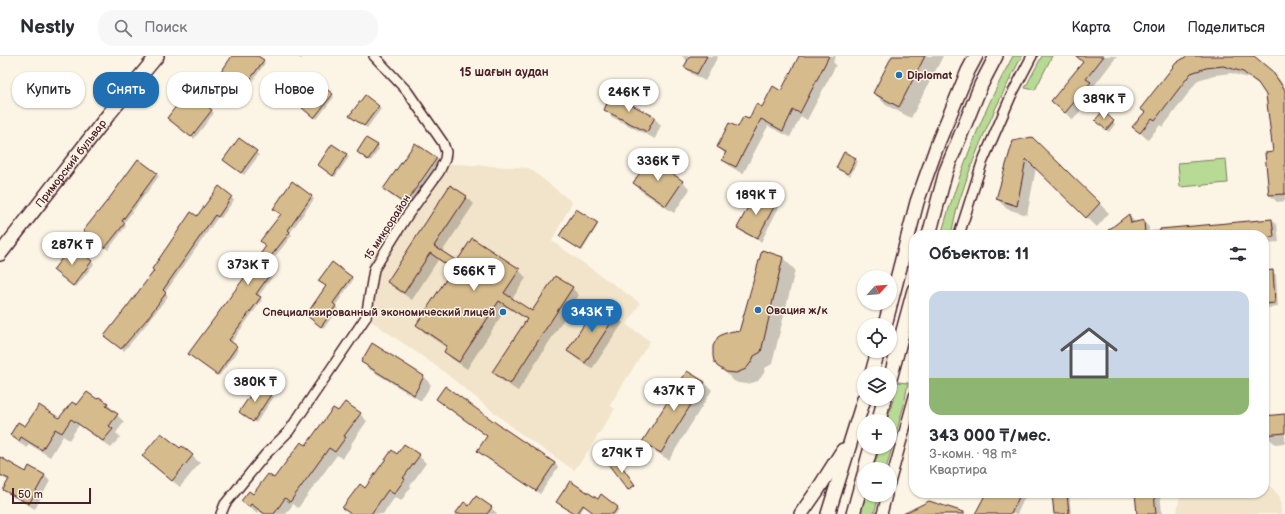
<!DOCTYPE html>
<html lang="ru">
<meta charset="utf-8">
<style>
:root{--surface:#fff;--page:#f7f7f7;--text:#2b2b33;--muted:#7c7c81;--line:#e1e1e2;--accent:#1f6fb2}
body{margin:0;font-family:"Balsamiq Sans",sans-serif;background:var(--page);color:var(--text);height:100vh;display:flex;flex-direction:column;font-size:15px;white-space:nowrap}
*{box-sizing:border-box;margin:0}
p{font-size:13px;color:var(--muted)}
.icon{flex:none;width:22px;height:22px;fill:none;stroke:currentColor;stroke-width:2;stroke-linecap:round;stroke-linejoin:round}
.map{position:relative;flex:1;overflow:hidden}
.drawer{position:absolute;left:909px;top:174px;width:360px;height:268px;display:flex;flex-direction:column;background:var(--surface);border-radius:16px;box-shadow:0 1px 3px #0004}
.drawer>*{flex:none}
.top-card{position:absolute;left:12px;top:16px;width:380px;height:36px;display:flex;gap:8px}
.needle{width:26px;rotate:64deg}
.fabs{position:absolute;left:857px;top:214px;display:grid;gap:8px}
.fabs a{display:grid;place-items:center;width:40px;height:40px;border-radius:50%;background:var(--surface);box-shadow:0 1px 3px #0004;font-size:20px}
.scale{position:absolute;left:12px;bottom:10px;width:79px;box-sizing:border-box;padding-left:4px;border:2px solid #4a1f2b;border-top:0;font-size:11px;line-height:14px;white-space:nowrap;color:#4a1f2b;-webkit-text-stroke:3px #fcf5e5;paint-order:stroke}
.price{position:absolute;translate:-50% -34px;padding:0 9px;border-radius:14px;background:#fff;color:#222;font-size:13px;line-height:26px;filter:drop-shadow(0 1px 2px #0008)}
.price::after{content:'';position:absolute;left:50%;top:24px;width:12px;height:9px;margin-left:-6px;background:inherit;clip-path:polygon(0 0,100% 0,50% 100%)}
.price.on{background:var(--accent);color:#fff}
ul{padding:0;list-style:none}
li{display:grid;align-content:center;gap:8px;height:212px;padding:0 20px}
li+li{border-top:1px solid var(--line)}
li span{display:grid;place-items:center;height:124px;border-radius:12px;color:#555}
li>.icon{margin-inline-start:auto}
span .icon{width:72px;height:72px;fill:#fffc;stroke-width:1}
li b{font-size:17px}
h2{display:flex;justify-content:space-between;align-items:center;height:48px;padding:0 20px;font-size:17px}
.chip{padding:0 14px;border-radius:16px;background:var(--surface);box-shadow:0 1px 3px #0004;font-size:14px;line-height:36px}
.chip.on{background:var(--accent);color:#fff}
header{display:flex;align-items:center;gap:24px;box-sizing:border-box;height:56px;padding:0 20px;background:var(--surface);border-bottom:1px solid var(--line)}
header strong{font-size:19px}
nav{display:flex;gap:22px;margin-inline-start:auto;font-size:14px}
.search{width:280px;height:36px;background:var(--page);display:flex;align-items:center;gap:10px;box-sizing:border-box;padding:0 14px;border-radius:16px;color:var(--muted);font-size:15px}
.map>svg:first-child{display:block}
</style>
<header>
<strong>Nestly</strong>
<div class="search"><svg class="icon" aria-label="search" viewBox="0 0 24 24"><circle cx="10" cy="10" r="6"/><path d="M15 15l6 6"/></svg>Поиск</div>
<nav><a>Карта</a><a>Слои</a><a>Поделиться</a></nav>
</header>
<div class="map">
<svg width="1285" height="458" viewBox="0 0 1285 458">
<rect width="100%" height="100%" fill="#fcf5e5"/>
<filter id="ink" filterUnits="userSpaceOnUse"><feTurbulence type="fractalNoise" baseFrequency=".025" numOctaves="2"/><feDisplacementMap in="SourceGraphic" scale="8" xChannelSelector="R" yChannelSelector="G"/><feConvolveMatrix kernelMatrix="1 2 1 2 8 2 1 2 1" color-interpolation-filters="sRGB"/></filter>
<g filter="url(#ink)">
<path fill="#f1e4ca" d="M438,107l91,5 43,34 -20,39 88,62 -13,22 23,16 -40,64 5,4 -33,51 -8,10 -53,-36 -82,-66 -68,-47 -3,-59z
M1264,423l16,18 1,17h-104l3,-21h84z"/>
<path fill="#b7da95" stroke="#807c60" d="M1013,0h9c-24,45 -46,92 -61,140 -5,13 -7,26 -10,39h-10c17,-59 42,-125 72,-179z
M1042,0h10l-17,34 -10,-2z
M1226,103l2,24 -48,4 -2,-24z
M898,326l10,1 -4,22 -18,64h-13l7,-22h10v-26h-3z
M866,439h13l-5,19h-14z"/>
<path fill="#0003" d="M233,0h23l9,7 -18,27 -23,-16z
M296,0h7l-2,3z
M682,0h36l-13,25 -13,-7 -7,-7 3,-5z
M800,0h36l-3,6 3,3 -29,55 -6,-4 -11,21 -22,-11 -25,48 -12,-7 -8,-7 3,-5 -8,-8 63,-55z
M893,0h50l-32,62 -25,-13 -12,-12z
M1081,0h36l-23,30 3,4 -24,30 -21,-19 32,-39z
M1189,0h63l20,15 7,8 6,9v113l-8,1 -7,-7 4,-42 -7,-58 -6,-9 -10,-7 -20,-6 -17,2 -16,5 -35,47 -3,-2 -12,15 -14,-13 11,-15 -3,-3z
M188,36l26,21 -20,26 -23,-19z
M332,39l2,2 -17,22 -11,-8z
M378,50l3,3 -14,19 -14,-10z
M605,53l49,9 7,7 -6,14 -43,-22z
M1113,66l2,2 -6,8 -10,-9z
M1032,82l77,75 -12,14 -61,-59 -9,47 -20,-6 -10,-10z
M239,84l20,15 -15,20 -17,-13z
M333,89l16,12 -14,20 -16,-12z
M377,90l2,3 -8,12 -13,-9z
M845,97l13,8 -8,15 -13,-8z
M436,102l5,6 -31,45 -21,-15 -5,-5z
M138,104l21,16 -35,47 2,3 -18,24 -21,-17z
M683,126l7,7 -16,24 -33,-22 -7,-8z
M219,132l15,12 -13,18 -3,-1 -53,76 3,3 -19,25 -25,30 -16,-13z
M312,141l2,2 -24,34 2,2 -22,28 8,6 -20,28 4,3 -31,43 8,7 -20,26 -27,-20 75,-110 15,-31 -6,-4z
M466,141l8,7 -32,48 16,11 61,7 7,8 -14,21 20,14 40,-25 7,7 -61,96 -17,-11 -8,-8 34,-52 -20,-13 -40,62 -15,-10 -7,-7 2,-4 -22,-15 -8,-8 36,-55 -15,-10 -26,40 -16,-11 -8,-7z
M775,148l4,3 -18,35 -19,-10 -4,-4z
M1129,160l5,5 1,2 8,-2 6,6v4l123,-11 5,5 2,17 -15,1v-8h-161z
M597,168l1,1 -16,26 -22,-15z
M762,196l21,6 12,12 -23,94 -7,4 -1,5 -6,8 -10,3 -10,-1 -4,-2 -16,-16 22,-32z
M91,206l3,2 -18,23 -19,-14z
M1272,215l4,4 2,32 -14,1v-36z
M351,221l2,3 -18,26 3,3 -14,19 -15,-10z
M616,259l7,8 -31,46 -16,-11 -8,-7z
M373,289l51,32 7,8 -10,16 -52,-32 -7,-8z
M687,316l18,11 7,7 -43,70 -18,-11 -8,-7z
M258,329l16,12 -18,26 -16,-11z
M97,344l10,4 8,7 -1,1 10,10 -8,11 4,4 -9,11 -32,-23 -10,15 -6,-4 -13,21 -21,-13 -2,4 -8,-5 -8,-8 15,-7 34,-8 18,-13z
M440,346l56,22 59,39 3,4 -18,27 -58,-40 -3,-3 9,-14z
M1264,350l6,6v5l15,-2v28l-10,1 -10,-10 -1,-4z
M338,357l22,1 7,7 -16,23 1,1 -10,14 -5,-4 -39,53 -5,-4 -7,10h-23l-4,-3 -2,3 -15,-13 11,-6 22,-15z
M180,394l12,6 8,7 -20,24 -29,-23 -8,-8z
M397,399l22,1 7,7 -16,23 1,1 -10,14 -6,-4 -12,17h-33l-6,-6 21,-19z
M616,403l19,27 -6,5 -19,-27z
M0,405l26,12 18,2 6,6 -15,28 -25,-14 -6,-6 5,-8 -9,-5z
M984,437h43l-10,21h-20l-12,-17z
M1053,437h16l2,21h-16z
M1136,437h24l2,21h-24z
M601,440l18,13 -3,5h-20l-11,-8 -6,8h-4l-16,-10 39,-4z
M470,451l21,1 7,6h-42z"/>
<path fill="#d6bc8c" stroke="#4a1f2b" d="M232,0h26l6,4 -20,28 -23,-16z
M690,0h17l-10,18 -13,-7z
M799,0h30l-29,57 -7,-3 -10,21 -22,-12 -25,48 -14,-7 4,-8 -9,-5 12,-24 9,4 5,-10 6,2 7,-15 6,3 11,-21 8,5z
M892,0h33l-26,51 -26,-14z
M1076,0h28l-18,23 5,3 -26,31 -14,-12 32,-39z
M1187,0h67l18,15 13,19v104l-16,1 -4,-42 8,-1 -7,-57 -8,-12 -15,-11 -20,-6 -17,2 -15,5 -36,47 -3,-2 -12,15 -8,-6 13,-15 -5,-3 36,-46z
M321,29l12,9 -19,24 -12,-10z
M188,35l24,19 -21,27 -24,-19z
M611,38l44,23 -8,15 -43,-22z
M365,39l14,11 -15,20 -15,-10z
M1103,55l11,10 -8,9 -11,-10z
M1032,81l68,66 -14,15 -60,-59 -9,47 -21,-7 17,-58z
M239,82l18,13 -16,22 -18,-13z
M366,82l12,7 -10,15 -11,-8z
M415,87l22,15 -32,46 -22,-15z
M332,88l15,10 -14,22 -15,-11z
M844,96l12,6 -8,16 -12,-6z
M650,102l33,23 -17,25 -33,-23z
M138,103l19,14 -35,48 3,2 -20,25 -22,-17 28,-35z
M292,125l20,15 -24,34 2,2 -22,28 8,6 -20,28 5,3 -32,43 8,6 -20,29 -29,-21 59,-80h-1l20,-28 -6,-5 21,-27 -8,-5z
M450,129l17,11 -33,50 23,15 15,-23 48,31 -16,24 28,18 23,-35 18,11 -63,97 -18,-12 35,-53 -28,-18 -40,61 -15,-10 3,-6 -31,-21 37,-56 -23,-16 -26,40 -17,-11z
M219,130l13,10 -14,21 -3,-2 -52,75 3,3 -19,26 -26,30 -17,-13 25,-32 25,-33 -2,-2 39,-57 6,4z
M756,136l20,11 -19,36 -20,-11z
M576,153l22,14 -17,27 -22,-14z
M1129,158l2,9 13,-3 1,15h-43z
M1272,163l2,18 -10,1v-3h-104v-6z
M72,189l20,16 -19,25 -20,-16z
M762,194l21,7 -22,95 -7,4 -2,5 -6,8 -10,4 -10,-1 -9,-6 -3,-5 -1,-5v-10l5,-9 5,-3 10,-3 6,1z
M332,206l20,15 -19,26 3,3 -15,21 -15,-12 20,-29 -8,-5z
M1273,214l2,33 -11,1v-33z
M598,247l18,12 -31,48 -18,-12z
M372,287l52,33 -10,19 -53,-33z
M687,315l18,11 -44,71 -19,-11z
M258,328l14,9 -19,29 -14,-10z
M445,330l51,37 59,40 -19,28 -59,-40 10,-15 -51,-37z
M87,336l10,7 2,-2 9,6 -2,3 12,8 -9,12 4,3 -10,12 -32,-22 -9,14 -7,-4 -13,21 -21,-13 -2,4 -9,-6 8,-13 7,4 14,-21 20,13 13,-16 5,3z
M345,346l16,11 -17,23 2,1 -11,15 -6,-4 -39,54 -5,-4 -11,16h-9l-14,-10 -2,3 -8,-6 8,-10 4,3 15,-20 6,4 27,-36 5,3 27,-37 5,3z
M1285,358v19l-21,2v-19z
M161,377l19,15 2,-2 11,9 -21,26 -30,-25z
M404,388l16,11 -17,23 2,1 -11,15 -6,-4 -17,24h-20l-9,-6 18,-24 5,4 27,-38 5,4z
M0,401l26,15 3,-6 16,9 -16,29 -26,-14 6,-11 -9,-4z
M616,402l19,27 -7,5 -20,-26z
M570,425l28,18 3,-5 17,13 -5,7h-18l-12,-9 -6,9h-2l-19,-12z
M983,437h38l-10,21h-36l9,-17z
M1052,437h15l2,21h-15z
M1135,437h19l2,21h-19z
M476,440l16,11 -5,7h-32l9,-12 5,4z
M929,445l35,11v2h-61z"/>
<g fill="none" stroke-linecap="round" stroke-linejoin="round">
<g stroke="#4a1f2b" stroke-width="12">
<path id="street" d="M959,179l23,-72 29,-67 21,-40
M890,427l24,-87
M221,458l4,-10 40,-49 24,-24 77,-114 8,-48 33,-53 32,-44 6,-13 1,-7 -3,-9 -36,-52 -33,-35
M882,458l5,-19"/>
</g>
<g stroke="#4a1f2b" stroke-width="16">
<g id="secondary">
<path d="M929,179l17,-64 35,-86 15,-29"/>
<path id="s1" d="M0,198l109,-140 48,-58"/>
<path d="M885,269l32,-123 21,-59 30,-72 8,-15"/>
<path d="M872,317l6,-22"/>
<path d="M890,323l24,-89"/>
<path d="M879,365l5,-22"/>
<path d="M865,413l6,-22"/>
<path d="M801,458l16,-23 26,-41"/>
<path d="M828,458l36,-115"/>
<path d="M853,458l11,-40"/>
</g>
</g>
<use href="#street" stroke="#fcf5e5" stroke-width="9"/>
<use href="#secondary" stroke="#fcf5e5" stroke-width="13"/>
</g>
</g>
<g fill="#1f6fb2" stroke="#fcf5e5" stroke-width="1.5">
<circle cx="899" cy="19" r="4"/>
<circle cx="758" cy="254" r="4"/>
<circle cx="503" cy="256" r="4"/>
</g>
<g text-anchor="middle" stroke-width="3" stroke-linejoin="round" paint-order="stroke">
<g font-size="11" font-weight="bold" fill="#4a1f2b" stroke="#fcf5e5" text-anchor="start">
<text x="907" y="23">Diplomat</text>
<text x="766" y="258">Овация ж/к</text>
<text x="495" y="260" text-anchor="end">Специализированный экономический лицей</text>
</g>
<g font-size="11" fill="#4a1f2b" stroke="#fcf5e5">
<text dy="4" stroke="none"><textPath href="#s1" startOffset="115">Приморский бульвар</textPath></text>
<text transform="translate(387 171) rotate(-57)" y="4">15 микрорайон</text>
</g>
<g font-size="12" font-weight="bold" fill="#4a1f2b" stroke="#fcf5e5">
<text x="504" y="20">15 шағын аудан</text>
</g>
</g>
</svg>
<div class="fabs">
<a><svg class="needle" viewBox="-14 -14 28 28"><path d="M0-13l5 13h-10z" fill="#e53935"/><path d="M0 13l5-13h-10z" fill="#7c7c81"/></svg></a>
<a><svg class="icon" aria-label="locate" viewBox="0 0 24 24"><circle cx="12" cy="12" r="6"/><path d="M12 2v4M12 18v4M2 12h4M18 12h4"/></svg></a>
<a><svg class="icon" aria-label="layers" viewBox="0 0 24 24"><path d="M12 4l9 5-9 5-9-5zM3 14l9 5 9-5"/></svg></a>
<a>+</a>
<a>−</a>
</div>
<div class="scale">50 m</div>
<b class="price" style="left:629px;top:57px">246K ₸</b>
<b class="price" style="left:1104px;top:64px">389K ₸</b>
<b class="price" style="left:658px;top:126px">336K ₸</b>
<b class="price" style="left:756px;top:160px">189K ₸</b>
<b class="price" style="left:72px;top:210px">287K ₸</b>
<b class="price" style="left:248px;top:230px">373K ₸</b>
<b class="price" style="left:474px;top:236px">566K ₸</b>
<b class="price on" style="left:592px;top:277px">343K ₸</b>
<b class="price" style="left:255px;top:347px">380K ₸</b>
<b class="price" style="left:674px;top:356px">437K ₸</b>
<b class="price" style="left:622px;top:418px">279K ₸</b>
<div class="top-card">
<a class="chip">Купить</a>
<a class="chip on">Снять</a>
<a class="chip">Фильтры</a>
<a class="chip">Новое</a>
</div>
<section class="drawer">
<h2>Объектов: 11<svg class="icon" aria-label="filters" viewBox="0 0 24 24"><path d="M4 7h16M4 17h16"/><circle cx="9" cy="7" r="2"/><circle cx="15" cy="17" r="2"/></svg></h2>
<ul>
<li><span style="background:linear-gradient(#c9d6e8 70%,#8fb573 0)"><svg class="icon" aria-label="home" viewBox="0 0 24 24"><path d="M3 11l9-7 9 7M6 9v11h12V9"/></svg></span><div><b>343 000 ₸/мес.</b><p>3-комн. · 98 m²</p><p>Квартира</p></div></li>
</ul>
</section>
</div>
